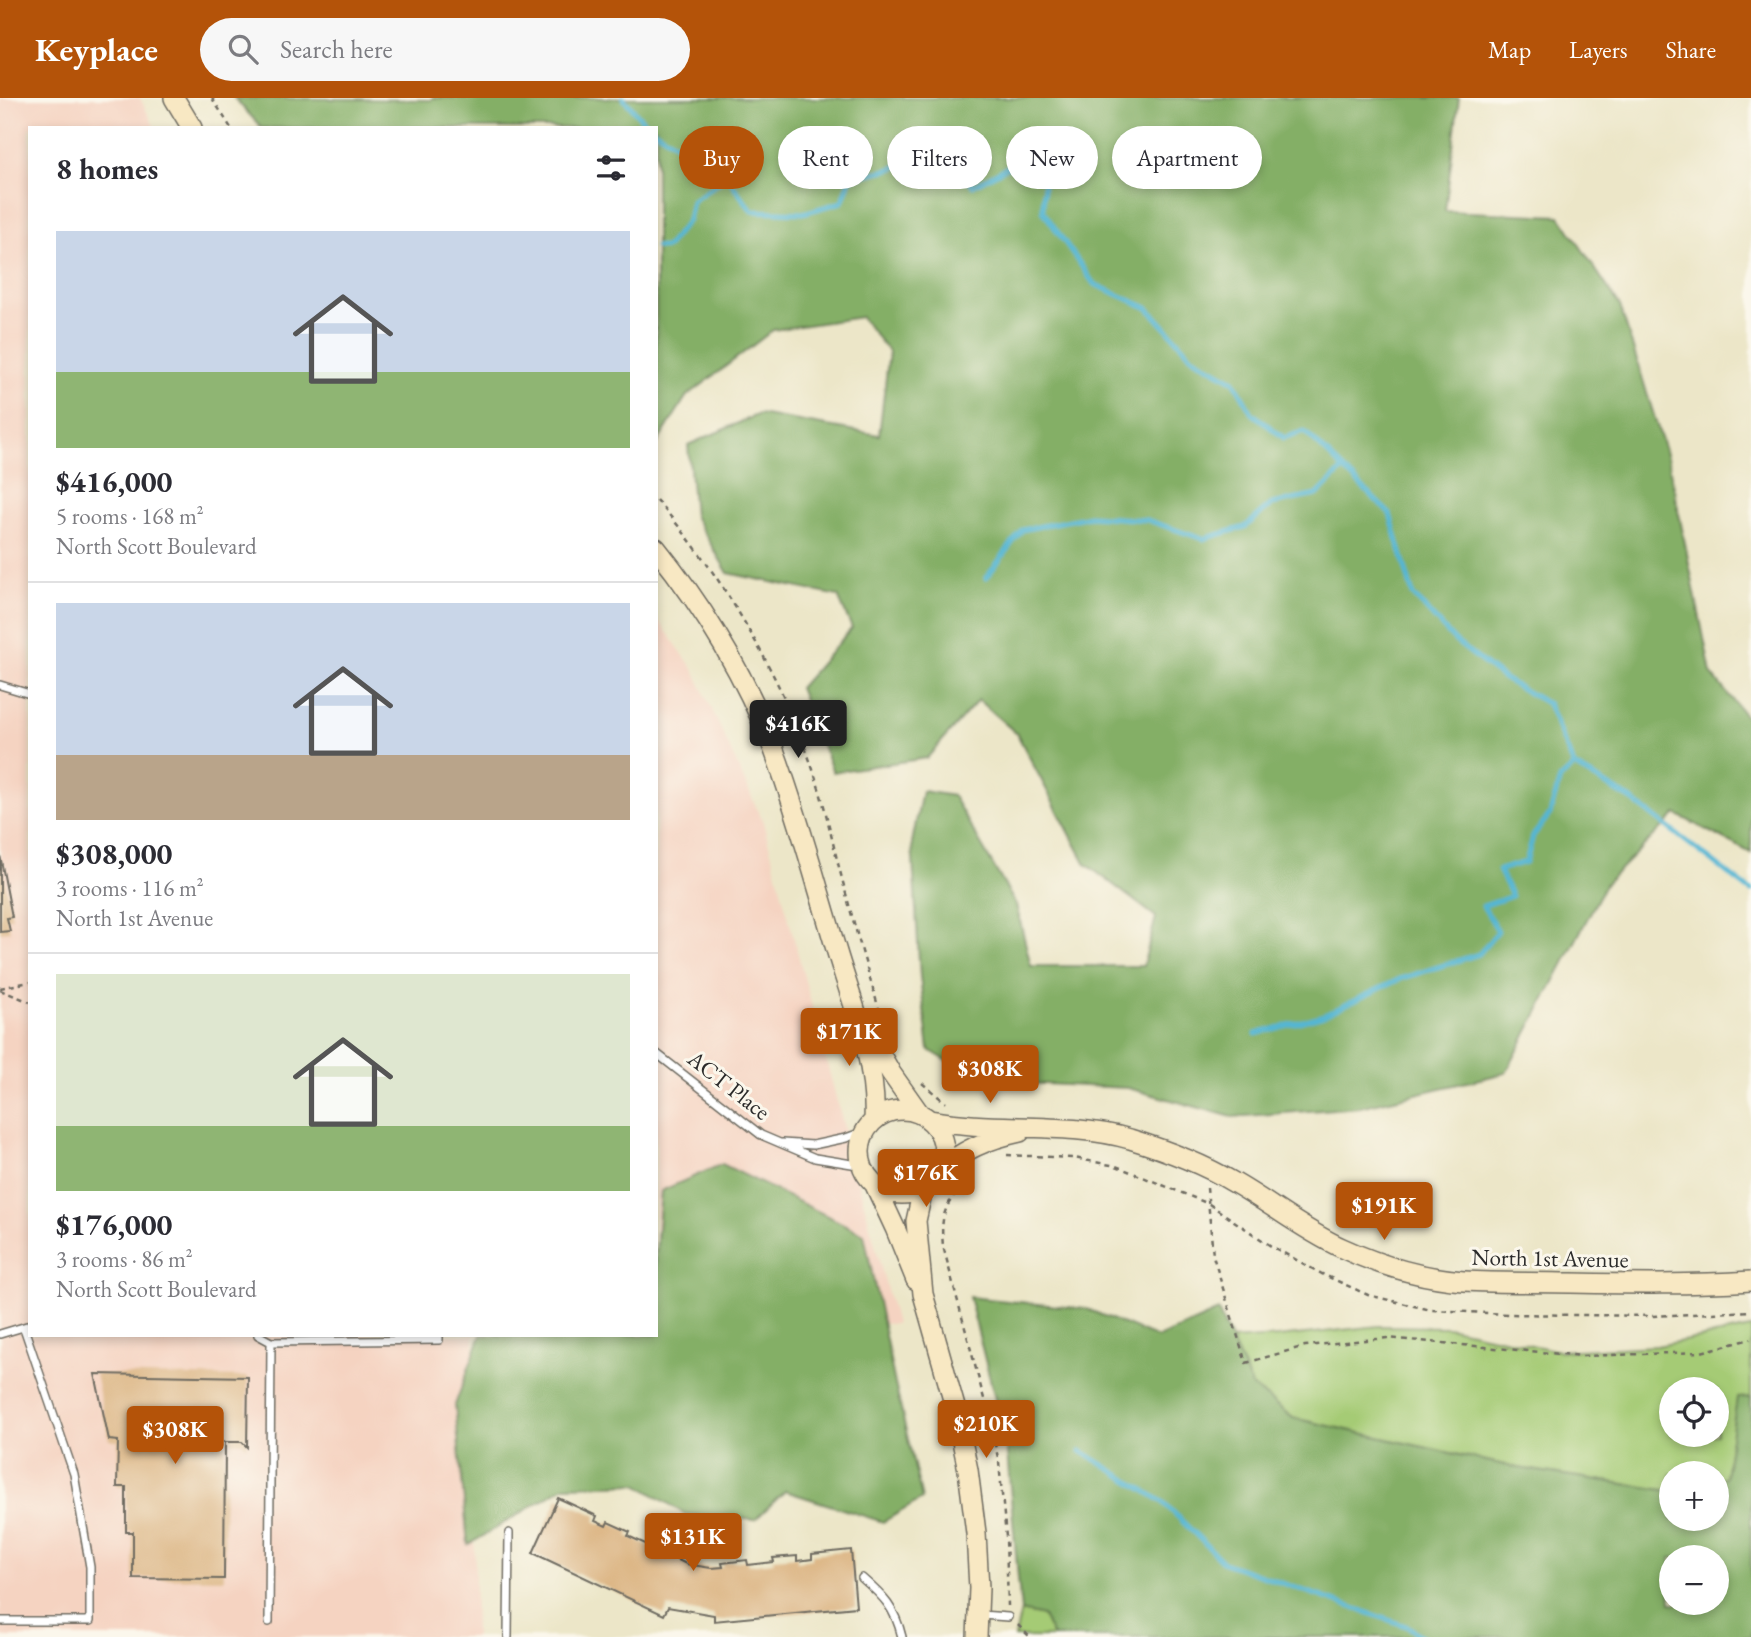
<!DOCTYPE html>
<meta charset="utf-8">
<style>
:root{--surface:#fff;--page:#f7f7f7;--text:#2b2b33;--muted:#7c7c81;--line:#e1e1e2;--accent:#b45309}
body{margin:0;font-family:"EB Garamond",serif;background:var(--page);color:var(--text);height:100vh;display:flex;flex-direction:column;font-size:26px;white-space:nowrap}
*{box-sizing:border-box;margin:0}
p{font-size:23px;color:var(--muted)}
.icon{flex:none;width:38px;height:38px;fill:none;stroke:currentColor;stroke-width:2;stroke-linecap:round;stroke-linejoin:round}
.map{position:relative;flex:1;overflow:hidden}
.drawer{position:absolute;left:28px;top:28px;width:630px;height:1211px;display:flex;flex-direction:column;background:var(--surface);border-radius:0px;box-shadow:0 4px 10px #0003}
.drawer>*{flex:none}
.guide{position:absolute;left:679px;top:28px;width:665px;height:63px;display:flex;gap:14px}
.buttons{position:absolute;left:1659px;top:1279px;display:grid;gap:14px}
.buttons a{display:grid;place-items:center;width:70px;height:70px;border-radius:50%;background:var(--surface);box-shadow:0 4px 10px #0003;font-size:35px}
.price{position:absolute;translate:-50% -60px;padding:0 16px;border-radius:7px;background:var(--accent);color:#fff;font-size:23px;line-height:46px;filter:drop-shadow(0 2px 4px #0008)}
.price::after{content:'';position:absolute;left:50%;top:42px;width:21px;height:16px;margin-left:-10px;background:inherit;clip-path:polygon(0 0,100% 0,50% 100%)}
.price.on{background:#222;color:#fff}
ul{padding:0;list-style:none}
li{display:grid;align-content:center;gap:14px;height:371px;padding:0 28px}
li+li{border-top:2px solid var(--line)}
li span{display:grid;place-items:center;height:217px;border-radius:0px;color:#555}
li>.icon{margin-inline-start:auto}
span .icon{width:126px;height:126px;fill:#fffc;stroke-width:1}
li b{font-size:30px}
h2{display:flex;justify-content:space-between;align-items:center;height:84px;padding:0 28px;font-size:30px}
.tag{padding:0 24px;border-radius:32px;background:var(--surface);box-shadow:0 4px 10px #0003;font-size:24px;line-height:63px}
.tag.on{background:var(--accent);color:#fff}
header{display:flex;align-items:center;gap:42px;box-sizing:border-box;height:98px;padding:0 35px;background:var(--accent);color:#fff}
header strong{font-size:33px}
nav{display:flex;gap:38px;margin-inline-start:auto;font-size:24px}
.search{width:490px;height:63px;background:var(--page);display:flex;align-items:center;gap:18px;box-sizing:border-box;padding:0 24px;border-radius:38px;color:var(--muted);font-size:26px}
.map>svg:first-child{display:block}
</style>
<header>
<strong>Keyplace</strong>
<div class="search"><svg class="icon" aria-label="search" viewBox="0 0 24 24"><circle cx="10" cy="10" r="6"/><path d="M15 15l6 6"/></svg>Search here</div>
<nav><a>Map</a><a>Layers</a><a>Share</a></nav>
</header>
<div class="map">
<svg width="1751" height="1539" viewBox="0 0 1751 1539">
<rect width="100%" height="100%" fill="#fbf7ec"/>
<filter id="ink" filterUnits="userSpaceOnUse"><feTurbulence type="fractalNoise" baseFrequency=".0143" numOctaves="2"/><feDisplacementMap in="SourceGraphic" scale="14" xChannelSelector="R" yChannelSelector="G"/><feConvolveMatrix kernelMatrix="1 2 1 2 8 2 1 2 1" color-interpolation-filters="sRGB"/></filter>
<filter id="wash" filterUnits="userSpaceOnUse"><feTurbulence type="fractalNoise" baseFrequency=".00686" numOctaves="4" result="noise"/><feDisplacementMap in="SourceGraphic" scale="28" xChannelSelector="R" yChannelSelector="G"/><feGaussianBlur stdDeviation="1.57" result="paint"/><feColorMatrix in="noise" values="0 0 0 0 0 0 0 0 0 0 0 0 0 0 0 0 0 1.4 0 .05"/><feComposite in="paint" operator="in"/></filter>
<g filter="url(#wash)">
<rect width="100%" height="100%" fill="#ece6c8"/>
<path fill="#f5d3c1" d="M0,0h140l15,30h-125v1207h444l1,302h-475z
M656,519l38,53 69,152 133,502 -240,-7z"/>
<path fill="#a5cb75" stroke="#687b50" stroke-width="2" fill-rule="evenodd" d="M1379,1228l69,1 111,24 98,-5 94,-18v69l-14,2 -12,79 -8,2v-6h-46v17l-153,-23 -225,-50 -41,-32 -21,-46 47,-3zM1671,1292h46v45h-46z
M1021,1513l22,5 10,21h-38z"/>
<path fill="#84af66" stroke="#586d48" stroke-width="2" fill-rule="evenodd" d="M234,0l197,2 1,-2h1027l-14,113 115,5 60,90 49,158 42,209 40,50v130l-75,-39 -70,69 -100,190 -146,34 -128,10 -104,-29 -147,-7 -52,-31 -9,-73 -8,-134 10,-52 31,5 63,109 15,61h112l13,-49 -70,-53 -69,-130 -39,-34 -51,58 -94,14 -34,-84 53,-60 -14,-32 -110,-23 -34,-57 -6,-71 71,-31 120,21 10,-83 -28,-35 -88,13 -87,67 -30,48v-317h-394z
M722,1066l142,70 31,150 27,115 -39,23 -98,-31 -30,29 -70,-6 -48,-30 -72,2 -97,59 -13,-140 26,-70h175v-82l5,-62z
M969,1199l118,12 71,29 60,-27 34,75 41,32 225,50 153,23v28h46v-39l8,-2 12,-80 14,-1v240h-698l-10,-21 -22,-5 -15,-169zM1671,1460h46v45h-46z"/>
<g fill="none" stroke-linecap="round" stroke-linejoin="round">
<path stroke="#54b6d3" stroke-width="5" d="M623,0l22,25 6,5
M656,33l71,46
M656,149l10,1 22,-28 4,-19 35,-24 25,34 51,2 39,-11 9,-24 44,-10 24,-27 25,3 29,42 38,-21 33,13 -1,33 51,73 54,24 44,49 42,24 18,32 32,25 20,-7 86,83 23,81 42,46 49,38 44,25 26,62 58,34 119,91
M986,480l36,-48 68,-14 57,4 56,19 42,-12 27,-23 45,-9 26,-26
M1256,936l68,-19 76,-36 79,-25 19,-23 -15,-25 29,-10 -13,-26 27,-8 7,-26 17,-22 10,-35 14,-13
M1081,1353l82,51 61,61 185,64 13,10"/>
</g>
<g id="blocks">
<path fill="#ddb787" d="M0,757l12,62 -5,1 3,13 -10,1z
M95,1276l153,3 -1,70 -5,-5h-17l-1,137 -91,-1v-46h-7v-45h-9l1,-46 -9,-1z
M558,1400l39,18 -2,5 11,5 2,-4 22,10 -2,4 26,12 2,-4 20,10 -2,4 12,6 25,4 12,-1 -1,-4 25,-3 1,5 26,-3 -1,-4 24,-2v5l15,-2v-5l39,-4 5,57 -142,14v-6l-46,-8 -4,8 -131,-62z"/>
</g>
</g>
<g filter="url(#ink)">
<use href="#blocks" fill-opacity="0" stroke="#6f6c62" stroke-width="2"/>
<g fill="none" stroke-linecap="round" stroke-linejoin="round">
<g stroke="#6f6c62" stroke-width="10">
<path id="service" d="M0,587l30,9
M656,955l105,82 54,23 43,7 6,4
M782,1045l31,2 33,-7 19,-7
M0,1236l30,-9
M258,1237l13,7 -2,280
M271,1244l168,-2v-5
M862,1480c22,19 33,30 40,59
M981,1517l27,2
M0,1523h90v-54l-16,-93 -50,-146
M508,1539l1,-104"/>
</g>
<g stroke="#6f6c62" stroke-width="22">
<path id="secondary" d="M174,0l18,30
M656,450c49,61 90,130 118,202 24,65 42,133 62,199 16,54 41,113 38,171
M866,931l25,44 29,41
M860 1054a42 42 0 1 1 84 0a42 42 0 1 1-84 0Z
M930,1022c66,12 135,1 200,19 36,11 71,24 103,43 37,21 70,48 109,66 37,17 81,30 122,33 36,2 71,1 107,2 60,1 120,2 180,-2
M941,1071c21,-19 51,-31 79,-37
M874,1085l21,45 21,52
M923,1091l-7,32 7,73 32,113 13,63 8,63 3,55 -2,49"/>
</g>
<path stroke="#6f6c62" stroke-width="2.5" stroke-dasharray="5 5" stroke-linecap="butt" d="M212,0l19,30
M656,402c66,72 131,186 160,279 10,30 16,62 24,92 13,50 27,99 42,148
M0,890l30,-6
M0,892l30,12
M922,985l24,20
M1007,1057l67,3 42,8 93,38 62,42 51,28 46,21 63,15 77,4 145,2 98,-5
M963,1077l1,6c-19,26 -24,33 -21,65l44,164 12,52 7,75 2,69
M1207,1090l6,68 33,107 59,-17 82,-8 196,18 118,-4 50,-13
M1018,1527l12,12"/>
<use href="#service" stroke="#fff" stroke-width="7"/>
<use href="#secondary" stroke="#f8e8c3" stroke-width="19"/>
</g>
</g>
<g text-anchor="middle" stroke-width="6" stroke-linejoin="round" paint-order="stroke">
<g font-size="23" fill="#2b2b2b" stroke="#fbf7ec">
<text transform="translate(729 987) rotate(38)" y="8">ACT Place</text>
<text transform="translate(1550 1160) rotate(1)" y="8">North 1st Avenue</text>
</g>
</g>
</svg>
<div class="buttons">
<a><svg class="icon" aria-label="locate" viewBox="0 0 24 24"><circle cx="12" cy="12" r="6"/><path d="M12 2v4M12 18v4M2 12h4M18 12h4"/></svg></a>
<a>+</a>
<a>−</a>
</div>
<b class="price on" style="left:798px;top:662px">$416K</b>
<b class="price" style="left:849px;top:970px">$171K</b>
<b class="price" style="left:990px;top:1007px">$308K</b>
<b class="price" style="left:926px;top:1111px">$176K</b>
<b class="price" style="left:1384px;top:1144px">$191K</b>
<b class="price" style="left:986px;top:1362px">$210K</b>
<b class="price" style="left:175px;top:1368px">$308K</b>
<b class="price" style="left:693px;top:1475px">$131K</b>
<div class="guide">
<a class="tag on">Buy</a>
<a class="tag">Rent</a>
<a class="tag">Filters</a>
<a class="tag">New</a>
<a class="tag">Apartment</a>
</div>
<section class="drawer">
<h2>8 homes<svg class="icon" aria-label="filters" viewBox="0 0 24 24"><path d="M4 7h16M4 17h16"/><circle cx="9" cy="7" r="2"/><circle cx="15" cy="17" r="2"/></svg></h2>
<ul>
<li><span style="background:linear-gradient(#c9d6e8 65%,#8fb573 0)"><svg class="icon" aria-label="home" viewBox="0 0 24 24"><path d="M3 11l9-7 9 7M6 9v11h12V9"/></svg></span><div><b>$416,000</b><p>5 rooms · 168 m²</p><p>North Scott Boulevard</p></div></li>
<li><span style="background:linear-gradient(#c9d6e8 70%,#b9a48a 0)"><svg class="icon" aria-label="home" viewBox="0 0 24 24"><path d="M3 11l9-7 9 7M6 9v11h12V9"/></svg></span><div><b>$308,000</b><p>3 rooms · 116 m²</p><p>North 1st Avenue</p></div></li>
<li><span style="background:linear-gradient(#dfe7d0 70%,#8fb573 0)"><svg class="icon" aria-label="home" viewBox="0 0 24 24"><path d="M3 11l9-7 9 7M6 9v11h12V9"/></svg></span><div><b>$176,000</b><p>3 rooms · 86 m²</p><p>North Scott Boulevard</p></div></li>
</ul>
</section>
</div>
